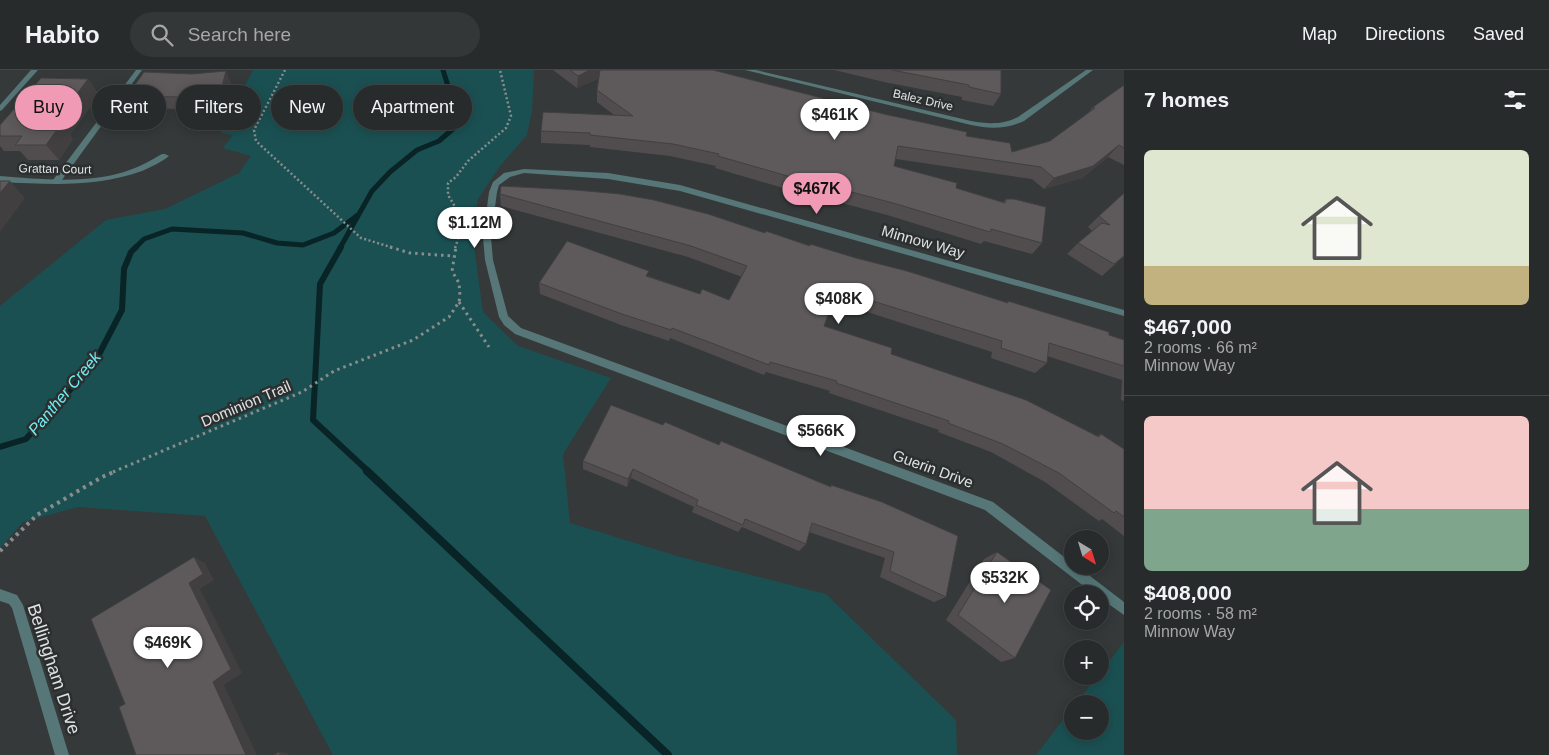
<!DOCTYPE html>
<meta charset="utf-8">
<style>
:root{--surface:#282b2b;--page:#343737;--text:#f1f3f6;--muted:#a5a7a9;--line:#444747;--accent:#f09ab6}
body{margin:0;font-family:Helvetica,sans-serif;background:var(--page);color:var(--text);height:100vh;display:flex;flex-direction:column;font-size:19px;white-space:nowrap}
*{box-sizing:border-box;margin:0}
p{font-size:16px;color:var(--muted)}
.icon{flex:none;width:28px;height:28px;fill:none;stroke:currentColor;stroke-width:2;stroke-linecap:round;stroke-linejoin:round}
.map{position:relative;flex:1;overflow:hidden}
.panel{display:flex;flex-direction:column;background:var(--surface);width:425px}
.panel>*{flex:none}
.top-card{position:absolute;left:15px;top:15px;width:475px;height:45px;display:flex;gap:10px}
.needle{width:32px;rotate:142deg}
.buttons{position:absolute;left:1064px;top:460px;display:grid;gap:10px}
.buttons a{display:grid;place-items:center;width:45px;height:45px;border-radius:50%;background:var(--surface);box-shadow:0 2px 12px #0003,0 0 0 1px var(--line);font-size:25px}
.price{position:absolute;translate:-50% -42px;padding:0 11px;border-radius:18px;background:#fff;color:#222;font-size:16px;line-height:32px;filter:drop-shadow(0 1px 2px #0008)}
.price::after{content:'';position:absolute;left:50%;top:30px;width:15px;height:11px;margin-left:-8px;background:inherit;clip-path:polygon(0 0,100% 0,50% 100%)}
.price.selected{background:var(--accent);color:#111}
ul{padding:0;list-style:none}
li{display:grid;align-content:center;gap:10px;height:265px;padding:0 20px}
li+li{border-top:1px solid var(--line)}
li span{display:grid;place-items:center;height:155px;border-radius:8px;color:#555}
li>.icon{margin-inline-start:auto}
span .icon{width:90px;height:90px;fill:#fffc;stroke-width:1}
li b{font-size:21px}
h2{display:flex;justify-content:space-between;align-items:center;height:60px;padding:0 20px;font-size:21px}
.chip{padding:0 18px;border-radius:22px;background:var(--surface);box-shadow:0 2px 12px #0003,0 0 0 1px var(--line);font-size:18px;line-height:45px}
.chip.selected{background:var(--accent);color:#111}
header{display:flex;align-items:center;gap:30px;box-sizing:border-box;height:70px;padding:0 25px;background:var(--surface);border-bottom:1px solid var(--line)}
header strong{font-size:24px}
nav{display:flex;gap:28px;margin-inline-start:auto;font-size:18px}
.search{width:350px;height:45px;background:var(--page);display:flex;align-items:center;gap:12px;box-sizing:border-box;padding:0 18px;border-radius:28px;color:var(--muted);font-size:19px}
main{display:flex;flex:1;min-height:0}
.map>svg:first-child{display:block}
</style>
<header>
<strong>Habito</strong>
<div class="search"><svg class="icon" aria-label="search" viewBox="0 0 24 24"><circle cx="10" cy="10" r="6"/><path d="M15 15l6 6"/></svg>Search here</div>
<nav><a>Map</a><a>Directions</a><a>Saved</a></nav>
</header>
<main>
<div class="map">
<svg width="1124" height="685" viewBox="0 0 1124 685">
<rect width="100%" height="100%" fill="#353939"/>
<path fill="#1b5052" d="M253,0h281l-2,41 -5,24 -27,31 -22,33 -6,32 11,81 35,34 93,32 -48,76 7,69 107,33 149,38 130,126 1,35h-624l-128,-239 -127,-9 -55,15 -23,26v-242l106,-86 59,-11 74,-36 12,-17 -28,-8 10,-13 -12,-2z
M1124,572v113h-88l36,-47v23h28v-27h-24l21,-28h3v-3z"/>
<g fill="none" stroke-linecap="round" stroke-linejoin="round">
<path stroke="#092426" stroke-width="5" d="M135,178l9,-9 28,-10 71,4 34,10 26,2 31,-12 25,-19 13,-23 18,-19 27,-22 22,-9 15,-13 -1,-12 -5,-14v-16l-5,-16
M340,178l19,-34"/>
<path stroke="#092426" stroke-width="6" d="M341,177l-21,37 -7,136 56,52
M0,377l26,-8 69,-77 27,-52 2,-41 7,-17 5,-5"/>
<path stroke="#092426" stroke-width="8" d="M367,401l301,284"/>
<path stroke="#8a8d8d" stroke-width="2.5" stroke-dasharray="2 2.5" stroke-linecap="butt" d="M285,0l-31,60 2,11 105,97 33,10
M455,178l7,-21 -5,-17 -9,-15v-12l8,-6 12,-16 38,-33 5,-12 -11,-46"/>
<path stroke="#8a8d8d" stroke-width="3" stroke-dasharray="2.5 4" stroke-linecap="butt" d="M390,177l20,6 43,3
M459,232l30,45
M113,402l189,-80 32,-21 79,-31 36,-23 10,-15 1,-6 -1,-13 -7,-12 4,-24"/>
<path stroke="#8a8d8d" stroke-width="4" stroke-dasharray="3 4.5" stroke-linecap="butt" d="M0,481l37,-36 65,-38 14,-6"/>
<path fill="#567677" fill-rule="evenodd" d="M136,0h6l-83,114h-6v-4z"/>
<path fill="#567677" fill-rule="evenodd" d="M31,0h7l-36,40 -2,1v-6z
M745,0h11l215,51c17,3 31,4 47,-4l68,-47h7l-69,51c-18,8 -34,8 -53,4z
M162,84h3l4,2c-7,6 -18,11 -27,15 -47,17 -93,13 -142,11v-6c40,3 84,8 124,-4 13,-4 26,-11 38,-18z
M524,99l84,4 72,12 444,125v6l-444,-125 -72,-12 -84,-6 -14,4 -11,8 -2,7 -6,45 2,23 15,56 13,12 472,174 79,61v3h5l47,36v13l-24,-17v-4h-6l-109,-84 -470,-176 -11,-9 -5,-8 -14,-57 -2,-23 6,-45 4,-10 11,-9z
M0,519l17,6 6,10 46,150h-14l-43,-147 -3,-4 -9,-3z"/>
</g>
<path fill="#514d4e" d="M553,0h160l253,66 46,16 38,-11 38,-28 5,-6 31,-22v80l-16,-8 -26,21 -38,11 -12,-10 -136,-20 -2,7 62,22 47,14 3,-3 36,44 -10,11 -48,-13 -3,3 -94,-29 -49,-13 -1,2 -122,-36 1,-2 -46,-10 -80,-9v-2l-49,-2v-12l73,-16 -17,-13v-12l2,-12 -22,10z
M834,0h167v24l-8,12 -31,-6v-3l-78,-15z
M88,9l11,16 -29,40 3,4 -14,21h-31l-8,-9h-16l-4,-5v-21z
M231,13l-6,27 -41,4 -2,-5 -47,-1 -8,-12z
M1124,123v63l-22,20 -35,-22 11,-11 14,-12 -4,-4 11,-11z
M500,124l265,39 91,25 151,45 1,-2 116,39v61l-3,-1 1,-20 -75,-24v7l-12,10 -44,-15 1,-6 -159,-51 -9,25 67,28 206,82 4,-2 23,15v87l-22,-17 -3,2 -54,-39 -54,-30 -53,-20 1,-2 -110,-37 1,-2 -64,-19 -2,3 -94,-37 -1,3 -48,-16 -81,-31 -1,-11 109,-7 52,18 29,6 13,-23 -54,-20 -187,-51z
M663,355l167,61 1,-1 115,112 -12,5 -54,-25 5,-19 -76,-26 -3,12 -7,7 -57,-24 -4,5 -46,-20 2,-5 -63,-29 -4,9 -44,-18v-8z
M997,482l18,106 -14,4 -55,-42 38,-61z"/>
<path fill="#423f40" d="M590,0h11l-1,7 -23,11 1,-12z
M226,1l5,12 -6,27 -6,-12z
M88,9l11,16 -29,40 3,4 -14,21 -13,-15 9,-21z
M1119,75l-11,12 -26,21 -38,11 10,-11z
M10,111l15,17 -25,34v-39z
M633,399l-2,9 -4,9 1,-8z
M194,487l11,6 9,17 -14,9 42,84 -18,12 33,70h-11l-33,-73 -24,-99z
M279,682l9,1 1,2h-9z"/>
<path fill="#5e5a5b" stroke="#423f40" d="M570,0h20l-12,6z
M600,0h113l171,44 83,18 -1,4 44,7 2,9 38,-11 45,-33 -2,-1 31,-22v63l-5,-3 -26,21 -39,12 -13,-11 -143,-21 -4,20 63,17 -1,5 49,15 1,-4h8l32,8 -4,36 -51,-14 -1,3 -97,-29 -49,-13 -1,2 -125,-36 1,-2 -46,-10 -83,-9v-2l-49,-2 2,-19 90,4 -36,-26z
M892,0h109v24l-32,-7v-2z
M226,1l-7,27 -41,4 1,-5 -52,-1 17,-24 48,2z
M41,8l47,1 -33,45h6l-15,21h-31l7,-9h-22v-11z
M0,111h10l-10,12z
M501,116l75,4 44,4 34,6 54,14 57,19 1,-2 44,15v-2l46,14 51,13 101,32v-2l101,31v3l15,5v26l-75,-23 -2,20 -46,-15 1,-7 -165,-51 -13,36 68,22 -1,6 135,46 73,37 2,-3 23,15v68l-8,-6 -2,2 -55,-40 -56,-29 -55,-21 1,-2 -113,-38 1,-2 -67,-19 -1,3 -97,-37 -1,2 -49,-16 -83,-31 28,-42 82,30 -3,5 54,18 2,-5 27,11 18,-34 -56,-20 -191,-52z
M1124,123v63l-10,8 -36,-21 24,-20 8,2 -11,-9z
M611,335l52,20 2,-3 54,23 2,-4 110,46v-2l51,17 76,34 -12,61 -56,-26 4,-19 -82,-29 -6,21 -61,-25 -2,6 -47,-20 2,-5 -65,-31 -5,10 -45,-18z
M997,482l54,38 -36,68 -57,-43z
M194,487l9,17 -14,9 42,86 -18,13 33,73h-110l-17,-48 6,-3 -34,-85z
M279,682l1,3h-6z"/>
<g text-anchor="middle" stroke-width="5" stroke-linejoin="round" paint-order="stroke">
<g font-size="12" fill="#e0e2e2" stroke="#2b2f2f">
<text transform="translate(923 30) rotate(13)" y="4">Balez Drive</text>
<text transform="translate(55 99) rotate(1)" y="4">Grattan Court</text>
</g>
<g font-size="15" fill="#e0e2e2" stroke="#2b2f2f">
<text transform="translate(923 172) rotate(16)" y="5">Minnow Way</text>
<text transform="translate(246 334) rotate(-23)" y="5">Dominion Trail</text>
<text transform="translate(933 399) rotate(20)" y="5">Guerin Drive</text>
</g>
<g font-size="16" font-style="italic" fill="#70edf2" stroke="#2b2f2f">
<text transform="translate(64 323) rotate(-50)" y="6">Panther Creek</text>
</g>
<g font-size="18" fill="#e0e2e2" stroke="#2b2f2f">
<text transform="translate(54 599) rotate(72)" y="6">Bellingham Drive</text>
</g>
</g>
</svg>
<div class="buttons">
<a><svg class="needle" viewBox="-14 -14 28 28"><path d="M0-13l5 13h-10z" fill="#e53935"/><path d="M0 13l5-13h-10z" fill="#a5a7a9"/></svg></a>
<a><svg class="icon" aria-label="locate" viewBox="0 0 24 24"><circle cx="12" cy="12" r="6"/><path d="M12 2v4M12 18v4M2 12h4M18 12h4"/></svg></a>
<a>+</a>
<a>−</a>
</div>
<b class="price" style="left:835px;top:71px">$461K</b>
<b class="price selected" style="left:817px;top:145px">$467K</b>
<b class="price" style="left:475px;top:179px">$1.12M</b>
<b class="price" style="left:839px;top:255px">$408K</b>
<b class="price" style="left:821px;top:387px">$566K</b>
<b class="price" style="left:1005px;top:534px">$532K</b>
<b class="price" style="left:168px;top:599px">$469K</b>
<div class="top-card">
<a class="chip selected">Buy</a>
<a class="chip">Rent</a>
<a class="chip">Filters</a>
<a class="chip">New</a>
<a class="chip">Apartment</a>
</div>
</div>
<section class="panel">
<h2>7 homes<svg class="icon" aria-label="filters" viewBox="0 0 24 24"><path d="M4 7h16M4 17h16"/><circle cx="9" cy="7" r="2"/><circle cx="15" cy="17" r="2"/></svg></h2>
<ul>
<li><span style="background:linear-gradient(#dfe7d0 75%,#c2b280 0)"><svg class="icon" aria-label="home" viewBox="0 0 24 24"><path d="M3 11l9-7 9 7M6 9v11h12V9"/></svg></span><div><b>$467,000</b><p>2 rooms · 66 m²</p><p>Minnow Way</p></div></li>
<li><span style="background:linear-gradient(#f6c9c9 60%,#7fa58c 0)"><svg class="icon" aria-label="home" viewBox="0 0 24 24"><path d="M3 11l9-7 9 7M6 9v11h12V9"/></svg></span><div><b>$408,000</b><p>2 rooms · 58 m²</p><p>Minnow Way</p></div></li>
</ul>
</section>
</main>
